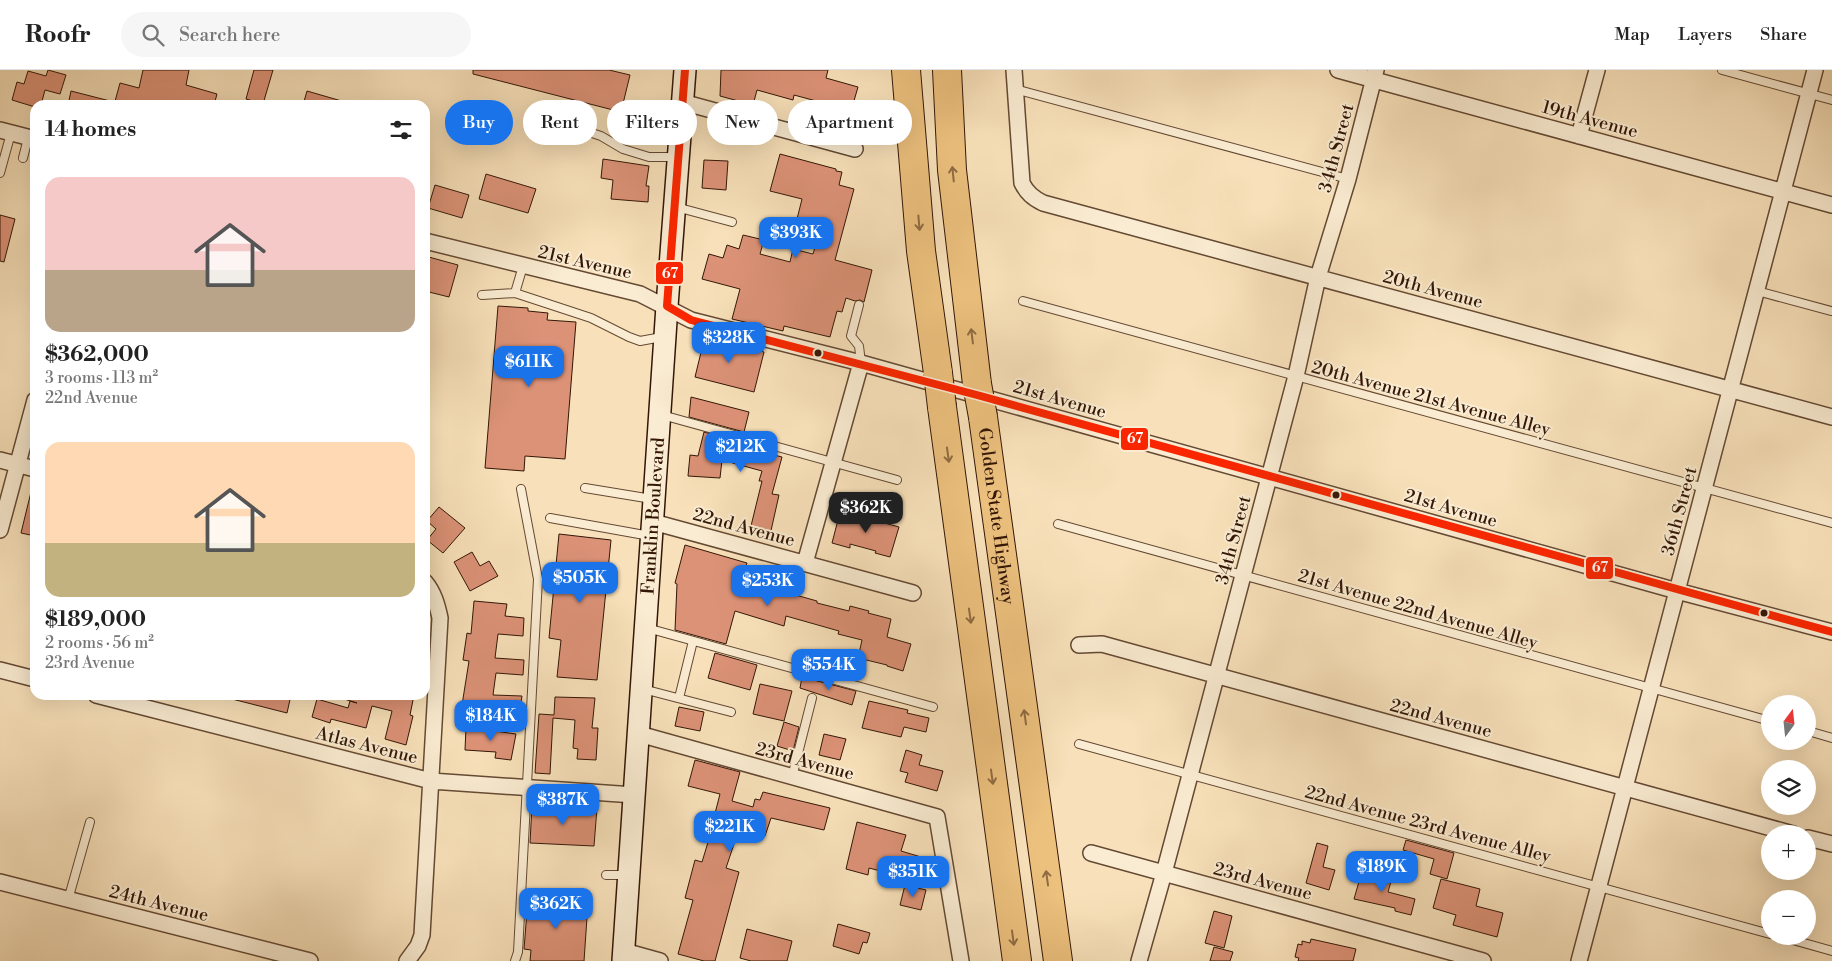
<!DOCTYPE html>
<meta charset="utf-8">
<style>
:root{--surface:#fff;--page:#f6f6f6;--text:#222;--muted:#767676;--line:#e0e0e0;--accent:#1a73e8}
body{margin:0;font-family:"Libre Bodoni",serif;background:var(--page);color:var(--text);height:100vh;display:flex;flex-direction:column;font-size:19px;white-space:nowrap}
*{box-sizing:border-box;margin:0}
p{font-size:16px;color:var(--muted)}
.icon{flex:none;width:28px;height:28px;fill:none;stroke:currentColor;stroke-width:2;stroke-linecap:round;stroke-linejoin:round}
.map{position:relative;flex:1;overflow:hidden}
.drawer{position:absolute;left:30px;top:30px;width:400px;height:600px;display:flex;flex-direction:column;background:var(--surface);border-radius:15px;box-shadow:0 5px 20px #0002}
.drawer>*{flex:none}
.top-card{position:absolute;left:445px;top:30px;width:475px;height:45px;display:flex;gap:10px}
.needle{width:32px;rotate:15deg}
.fabs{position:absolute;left:1761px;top:625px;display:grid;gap:10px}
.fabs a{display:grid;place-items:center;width:55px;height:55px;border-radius:50%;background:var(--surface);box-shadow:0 5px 20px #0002;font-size:25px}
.price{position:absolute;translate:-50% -42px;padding:0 11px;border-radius:10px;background:var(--accent);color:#fff;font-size:16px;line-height:32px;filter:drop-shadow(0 1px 2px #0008)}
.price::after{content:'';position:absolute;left:50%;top:30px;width:15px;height:11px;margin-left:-8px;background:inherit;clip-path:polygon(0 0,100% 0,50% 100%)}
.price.on{background:#222;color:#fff}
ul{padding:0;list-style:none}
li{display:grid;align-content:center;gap:10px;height:265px;padding:0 15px}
li span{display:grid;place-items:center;height:155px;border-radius:15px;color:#555}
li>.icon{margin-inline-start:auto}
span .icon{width:90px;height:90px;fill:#fffc;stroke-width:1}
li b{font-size:21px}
h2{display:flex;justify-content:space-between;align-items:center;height:60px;padding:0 15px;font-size:21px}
.tag{padding:0 18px;border-radius:22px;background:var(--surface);box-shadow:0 5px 20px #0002;font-size:18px;line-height:45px}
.tag.on{background:var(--accent);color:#fff}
header{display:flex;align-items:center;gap:30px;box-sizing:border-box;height:70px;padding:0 25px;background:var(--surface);border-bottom:1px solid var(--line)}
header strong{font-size:24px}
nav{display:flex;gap:28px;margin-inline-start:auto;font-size:18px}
.search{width:350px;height:45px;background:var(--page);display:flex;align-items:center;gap:12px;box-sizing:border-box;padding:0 18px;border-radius:28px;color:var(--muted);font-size:19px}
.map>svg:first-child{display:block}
</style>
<header>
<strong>Roofr</strong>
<div class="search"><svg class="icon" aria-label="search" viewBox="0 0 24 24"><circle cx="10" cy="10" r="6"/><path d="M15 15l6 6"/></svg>Search here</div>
<nav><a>Map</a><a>Layers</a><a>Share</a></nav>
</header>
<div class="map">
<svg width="1832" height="891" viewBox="0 0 1832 891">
<rect width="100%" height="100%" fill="#f8e1ba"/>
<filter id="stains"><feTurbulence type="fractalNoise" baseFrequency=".004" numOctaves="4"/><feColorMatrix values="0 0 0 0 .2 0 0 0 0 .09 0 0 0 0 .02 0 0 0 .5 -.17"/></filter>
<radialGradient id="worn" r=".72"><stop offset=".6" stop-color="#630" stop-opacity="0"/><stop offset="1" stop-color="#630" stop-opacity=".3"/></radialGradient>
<path fill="#dc9277" stroke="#331606" d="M48,0l18,5 -6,19 -15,-4 -4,15h-6v2l-23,-7 5,-18 7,2 4,-13 18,5z
M143,0h46l-3,15 31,9 -3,11h-100l6,-22 19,5z
M254,0h19l-10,34 -17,-5z
M473,0h136l21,5 -9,37 -148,-38z
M721,0h107l-2,8 32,9 -9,31 -11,-3 1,-3 -9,-3 1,-4 -37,-10 -1,5 -36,-10 -4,15 -33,-9z
M71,21l39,10 -1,4h-41z
M307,21l38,11v3h-42z
M780,84l56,15v2l6,1 -3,13 15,4 -19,71 37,10 -8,32 -4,-2 -5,1 -9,-3 -4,14 -5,-1 -7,26 -46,-11 -1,5 -51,-12 8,-30 -38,-10 7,-25 14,4 4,-13 12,4 4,-14 21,5 -4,14 30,8 3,-13 20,5 8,-28 -24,-7 5,-20 -32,-8z
M603,89l46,7 -3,20h3l-1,16 -37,-3 2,-19 -12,-2z
M704,90l24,1 -2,29 -24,-2z
M486,104l50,15 -8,24 -49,-14z
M435,115l34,10 -7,23 -34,-10z
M0,145l15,4 -11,43 -4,-1z
M425,186l33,9 -9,32 -24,-6z
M498,236l30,2v3l20,2 -1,7 29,2 -11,137 -40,-3 -1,15 -39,-3z
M705,266l59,16 -10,40 -59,-15z
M691,327l58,15 -5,20 -55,-15z
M704,362l47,14 -1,3 32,8 -10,37 7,1 -9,40 -20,-5 12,-49h-3l3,-10 -40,-11 -2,18 -32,-2 2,-21 8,1z
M31,422l4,1v43l-14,-3z
M439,437l26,21 -22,25 -16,-13 9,-11 -9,-8z
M866,440l14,3 -3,8 22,6 -9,30 -15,-4 1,-2 -26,-7v4l-18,-5 7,-27 24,6z
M559,464l52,6 -14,140 -40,-3 4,-37 -12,-2z
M685,475l62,18 -4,12 50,14 -1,5 25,7v2l32,8 1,-5 19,5 -1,2 23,6 -4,18 24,7 -8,27 -16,-5v-1l-29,-7 4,-18 -24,-6 1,-3 -53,-15 -2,10 -49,-15 -9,33 -51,-14 2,-46 -2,-1z
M472,482l8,14 9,-5 9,15 -28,15 -16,-29z
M474,531l33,3 -2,12 19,2 -1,18 -25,-2 -3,24 29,2 -1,15 -27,-2 -3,22 29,1 -3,18 -46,-1v-6l-11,-2 7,-44 -6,-1 4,-27 4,1z
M715,583l42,12 -7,25 -42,-12z
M802,607l54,14 -4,14 -52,-17z
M760,614l32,7 -8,30 -31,-7z
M232,625h59l-4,18 -55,-14z
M345,625h69l-4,20 3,1 -7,29 -21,-6 7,-28 -20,-5 -6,22 -35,-9 -1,4 -18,-6 5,-18 31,9 2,-7 7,2 -13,-4z
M555,627l40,1 -3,30h6l-2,32 -19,-1 1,-10 -5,-1 2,-28 -22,-2 -3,56 -15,-1 4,-59 15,1z
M869,631l39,9 -1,3 22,5 -3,14 -22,-5 -3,10 -39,-9z
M679,637l25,5 -4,19 -25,-5z
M784,652l15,5 -6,24 -16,-5z
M466,657l50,7 -5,26 -16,-2 1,-6 -31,-2z
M824,664l22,5 -6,21 -21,-5z
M906,680l16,5 -3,10 24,6 -6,20 -32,-9 3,-9 -8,-2z
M695,690l45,12 -8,29 21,6 2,-8 5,1 3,-8 67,16 -6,22 -53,-12 -6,18 -26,-7 -13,39 13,4 -24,89h-11l-26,-7 15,-54 -8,-2 10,-38 7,2 10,-33h-1l9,-35 -32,-8z
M532,735l27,3h38l-3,38 -64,-3z
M857,752l49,13 -5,16 20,6 -6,23 -46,-12 -1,7 -22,-6z
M1406,770l48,13 -7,26 -17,-5 4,-15 -31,-9z
M1317,773l11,3 -5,21 12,3 -6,20 -23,-7z
M1362,801l30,7 -4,14 27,7 -4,16 -16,-4v-3l-41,-9z
M1441,809l39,10 -4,17 27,7 -6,24 -44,-12 3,-10 -23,-7z
M905,815l21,5 -5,20 -21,-5z
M528,829l60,4 -4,58h-54l1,-11 -7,-1z
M1214,841l18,5 -8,32 -19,-5z
M838,854l32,9 -3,10 -4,-1 -4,12 -26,-8z
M747,859l45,12 -5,20h-36l-11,-3z
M1311,869l45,10 -3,12h-55l1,-3 -4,-1 3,-13 4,1v-4l8,2z
M1214,877l19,5 -3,9h-20z"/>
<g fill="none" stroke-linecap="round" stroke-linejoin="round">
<g stroke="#644933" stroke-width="10">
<path id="service" d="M1722,0l110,30
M1015,19l333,90
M552,50l49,16 22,13 26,8h27
M23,88l5,-20
M0,103l11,-40
M676,137l56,15
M523,196l-8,27 76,25 38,19 11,4 22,-4
M1757,221l74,20
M482,225l33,-2
M1023,231l809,222
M859,235l-8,31 8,10 2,17
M662,345l235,65
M585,418l67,11
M550,448l100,18
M1058,454l712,197
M647,558l286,79
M643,619l88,23
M679,628l14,-57
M1808,661l24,7
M1079,674l691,190
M792,707l20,-79
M606,805h21
M68,830l22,-78
M1779,866l53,15
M515,891l3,-9 20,-373 -17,-90"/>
</g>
<g stroke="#644933" stroke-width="18">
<path id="minor" d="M1014,0l8,113c5,10 11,15 21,20l789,214
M1338,0l494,135
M682,32l173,47
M0,60l35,9
M1579,66l18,-66
M425,171l215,53 51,26 170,43 816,228 155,41
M0,390l35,9
M653,452l260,71
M0,460l35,-130
M805,493l56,-200
M1079,575l23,-1 691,190
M0,600l35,9
M96,625l335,86 203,14
M639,664l298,83 24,144
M1808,768l24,6
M1091,783l392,108
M0,812l310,79
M624,881l36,10
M407,891l11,-15 4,-11 18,-317c-3,-14 -6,-25 -15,-36
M1139,891l25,-88 132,-497 22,-99 30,-98 28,-109
M1579,891l236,-891"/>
</g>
<g stroke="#331606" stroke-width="24">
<g id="secondary">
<path id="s1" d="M623,891l44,-655 18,-236"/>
</g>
</g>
<g stroke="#331606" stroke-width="30">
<g id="motorway">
<path d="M906,0l15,181 17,122"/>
<path d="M947,0l5,100 25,214"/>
<path d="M942,337l75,554"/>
<path id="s2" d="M983,347l75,544"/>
</g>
</g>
<use href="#service" stroke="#faecd2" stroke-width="8"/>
<use href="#minor" stroke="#faecd2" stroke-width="15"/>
<use href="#secondary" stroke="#faecd2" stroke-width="21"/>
<use href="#motorway" stroke="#ecc07d" stroke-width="28"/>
<g stroke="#331606" stroke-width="30" stroke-linecap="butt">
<path id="motorway-bridge" d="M938,303l4,34
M977,314l6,33"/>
</g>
<use href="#motorway-bridge" stroke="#ecc07d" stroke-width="28"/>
<g stroke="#faecd2" stroke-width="11">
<path id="bus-1" d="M685,0l-18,236 24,14 286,75 855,237"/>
</g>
<use href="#bus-1" stroke="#fa2600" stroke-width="8"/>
</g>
<defs><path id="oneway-shaft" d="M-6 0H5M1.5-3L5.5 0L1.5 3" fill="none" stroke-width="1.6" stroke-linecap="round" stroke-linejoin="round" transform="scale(1.25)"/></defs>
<g stroke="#906b42">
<use href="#oneway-shaft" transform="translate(953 104) rotate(-96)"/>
<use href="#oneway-shaft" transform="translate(919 153) rotate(85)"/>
<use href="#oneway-shaft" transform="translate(972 266) rotate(-97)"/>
<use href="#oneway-shaft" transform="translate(948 385) rotate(82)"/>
<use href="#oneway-shaft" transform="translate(970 546) rotate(82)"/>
<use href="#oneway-shaft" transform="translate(1025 647) rotate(-98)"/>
<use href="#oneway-shaft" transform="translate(992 707) rotate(82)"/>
<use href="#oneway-shaft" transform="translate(1047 808) rotate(-98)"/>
<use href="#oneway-shaft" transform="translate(1013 868) rotate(82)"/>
</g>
<g fill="#331606" stroke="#faecd2" stroke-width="2">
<circle cx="818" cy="283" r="4.5"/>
<circle cx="1336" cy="425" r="4.5"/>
<circle cx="1764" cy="543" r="4.5"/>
</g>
<g text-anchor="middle" stroke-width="4" stroke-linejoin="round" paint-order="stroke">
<g font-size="18" fill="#331606" stroke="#faecd2">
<text transform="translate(1590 49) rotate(15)" y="6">19th Avenue</text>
<text transform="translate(1336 78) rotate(-75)" y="6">34th Street</text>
<text transform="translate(585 192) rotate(13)" y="6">21st Avenue</text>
<text transform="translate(1433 219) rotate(15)" y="6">20th Avenue</text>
<text transform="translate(1431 328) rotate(15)" y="6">20th Avenue 21st Avenue Alley</text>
<text transform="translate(1060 329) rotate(16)" y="6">21st Avenue</text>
<text transform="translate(1451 438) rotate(16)" y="6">21st Avenue</text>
<text transform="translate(1679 441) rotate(-75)" y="6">36th Street</text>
<text dy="6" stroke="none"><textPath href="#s1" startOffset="446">Franklin Boulevard</textPath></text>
<text dy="6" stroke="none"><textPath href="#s2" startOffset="100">Golden State Highway</textPath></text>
<text transform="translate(744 457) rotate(15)" y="6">22nd Avenue</text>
<text transform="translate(1233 470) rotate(-75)" y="6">34th Street</text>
<text transform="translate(1418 539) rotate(16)" y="6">21st Avenue 22nd Avenue Alley</text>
<text transform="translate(1441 648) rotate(15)" y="6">22nd Avenue</text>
<text transform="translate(367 675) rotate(14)" y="6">Atlas Avenue</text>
<text transform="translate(805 691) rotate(15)" y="6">23rd Avenue</text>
<text transform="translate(1428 754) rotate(15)" y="6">22nd Avenue 23rd Avenue Alley</text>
<text transform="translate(1263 811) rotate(15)" y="6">23rd Avenue</text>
<text transform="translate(159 833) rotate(14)" y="6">24th Avenue</text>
</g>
</g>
<g stroke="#faecd2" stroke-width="2">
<rect x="655" y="191" width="29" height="24" rx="5" fill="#fa2600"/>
<rect x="1120" y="357" width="29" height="24" rx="5" fill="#fa2600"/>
<rect x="1585" y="486" width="29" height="24" rx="5" fill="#fa2600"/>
</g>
<g font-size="14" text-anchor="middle" font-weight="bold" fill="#fff">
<text x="670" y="208">67</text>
<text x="1135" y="373">67</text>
<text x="1600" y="502">67</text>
</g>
<rect width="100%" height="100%" filter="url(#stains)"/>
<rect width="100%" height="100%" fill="url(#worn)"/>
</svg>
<div class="fabs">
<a><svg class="needle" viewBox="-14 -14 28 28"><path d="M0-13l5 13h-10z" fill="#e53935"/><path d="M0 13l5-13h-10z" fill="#767676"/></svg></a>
<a><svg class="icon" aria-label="layers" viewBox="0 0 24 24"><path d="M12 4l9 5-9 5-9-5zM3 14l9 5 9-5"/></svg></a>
<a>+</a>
<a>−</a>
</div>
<b class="price" style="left:796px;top:189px">$393K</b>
<b class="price" style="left:729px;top:294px">$328K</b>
<b class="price" style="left:529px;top:318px">$611K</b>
<b class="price" style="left:741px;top:403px">$212K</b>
<b class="price on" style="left:866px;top:464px">$362K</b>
<b class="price" style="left:580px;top:534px">$505K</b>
<b class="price" style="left:768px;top:537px">$253K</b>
<b class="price" style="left:829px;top:621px">$554K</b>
<b class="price" style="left:491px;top:672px">$184K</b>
<b class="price" style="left:563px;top:756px">$387K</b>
<b class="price" style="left:730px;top:783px">$221K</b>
<b class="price" style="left:1382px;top:823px">$189K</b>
<b class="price" style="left:913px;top:828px">$351K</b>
<b class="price" style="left:556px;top:860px">$362K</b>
<div class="top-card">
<a class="tag on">Buy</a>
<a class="tag">Rent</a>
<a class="tag">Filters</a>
<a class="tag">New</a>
<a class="tag">Apartment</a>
</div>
<section class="drawer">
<h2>14 homes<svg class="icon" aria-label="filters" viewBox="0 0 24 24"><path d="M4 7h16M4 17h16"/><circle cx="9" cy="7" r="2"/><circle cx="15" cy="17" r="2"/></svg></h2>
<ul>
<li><span style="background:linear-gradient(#f6c9c9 60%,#b9a48a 0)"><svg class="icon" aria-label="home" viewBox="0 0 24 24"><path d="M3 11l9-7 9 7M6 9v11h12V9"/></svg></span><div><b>$362,000</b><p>3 rooms · 113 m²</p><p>22nd Avenue</p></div></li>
<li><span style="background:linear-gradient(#ffd9b3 65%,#c2b280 0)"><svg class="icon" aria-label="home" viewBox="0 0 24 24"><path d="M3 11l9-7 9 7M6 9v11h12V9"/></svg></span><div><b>$189,000</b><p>2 rooms · 56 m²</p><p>23rd Avenue</p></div></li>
</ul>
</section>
</div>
